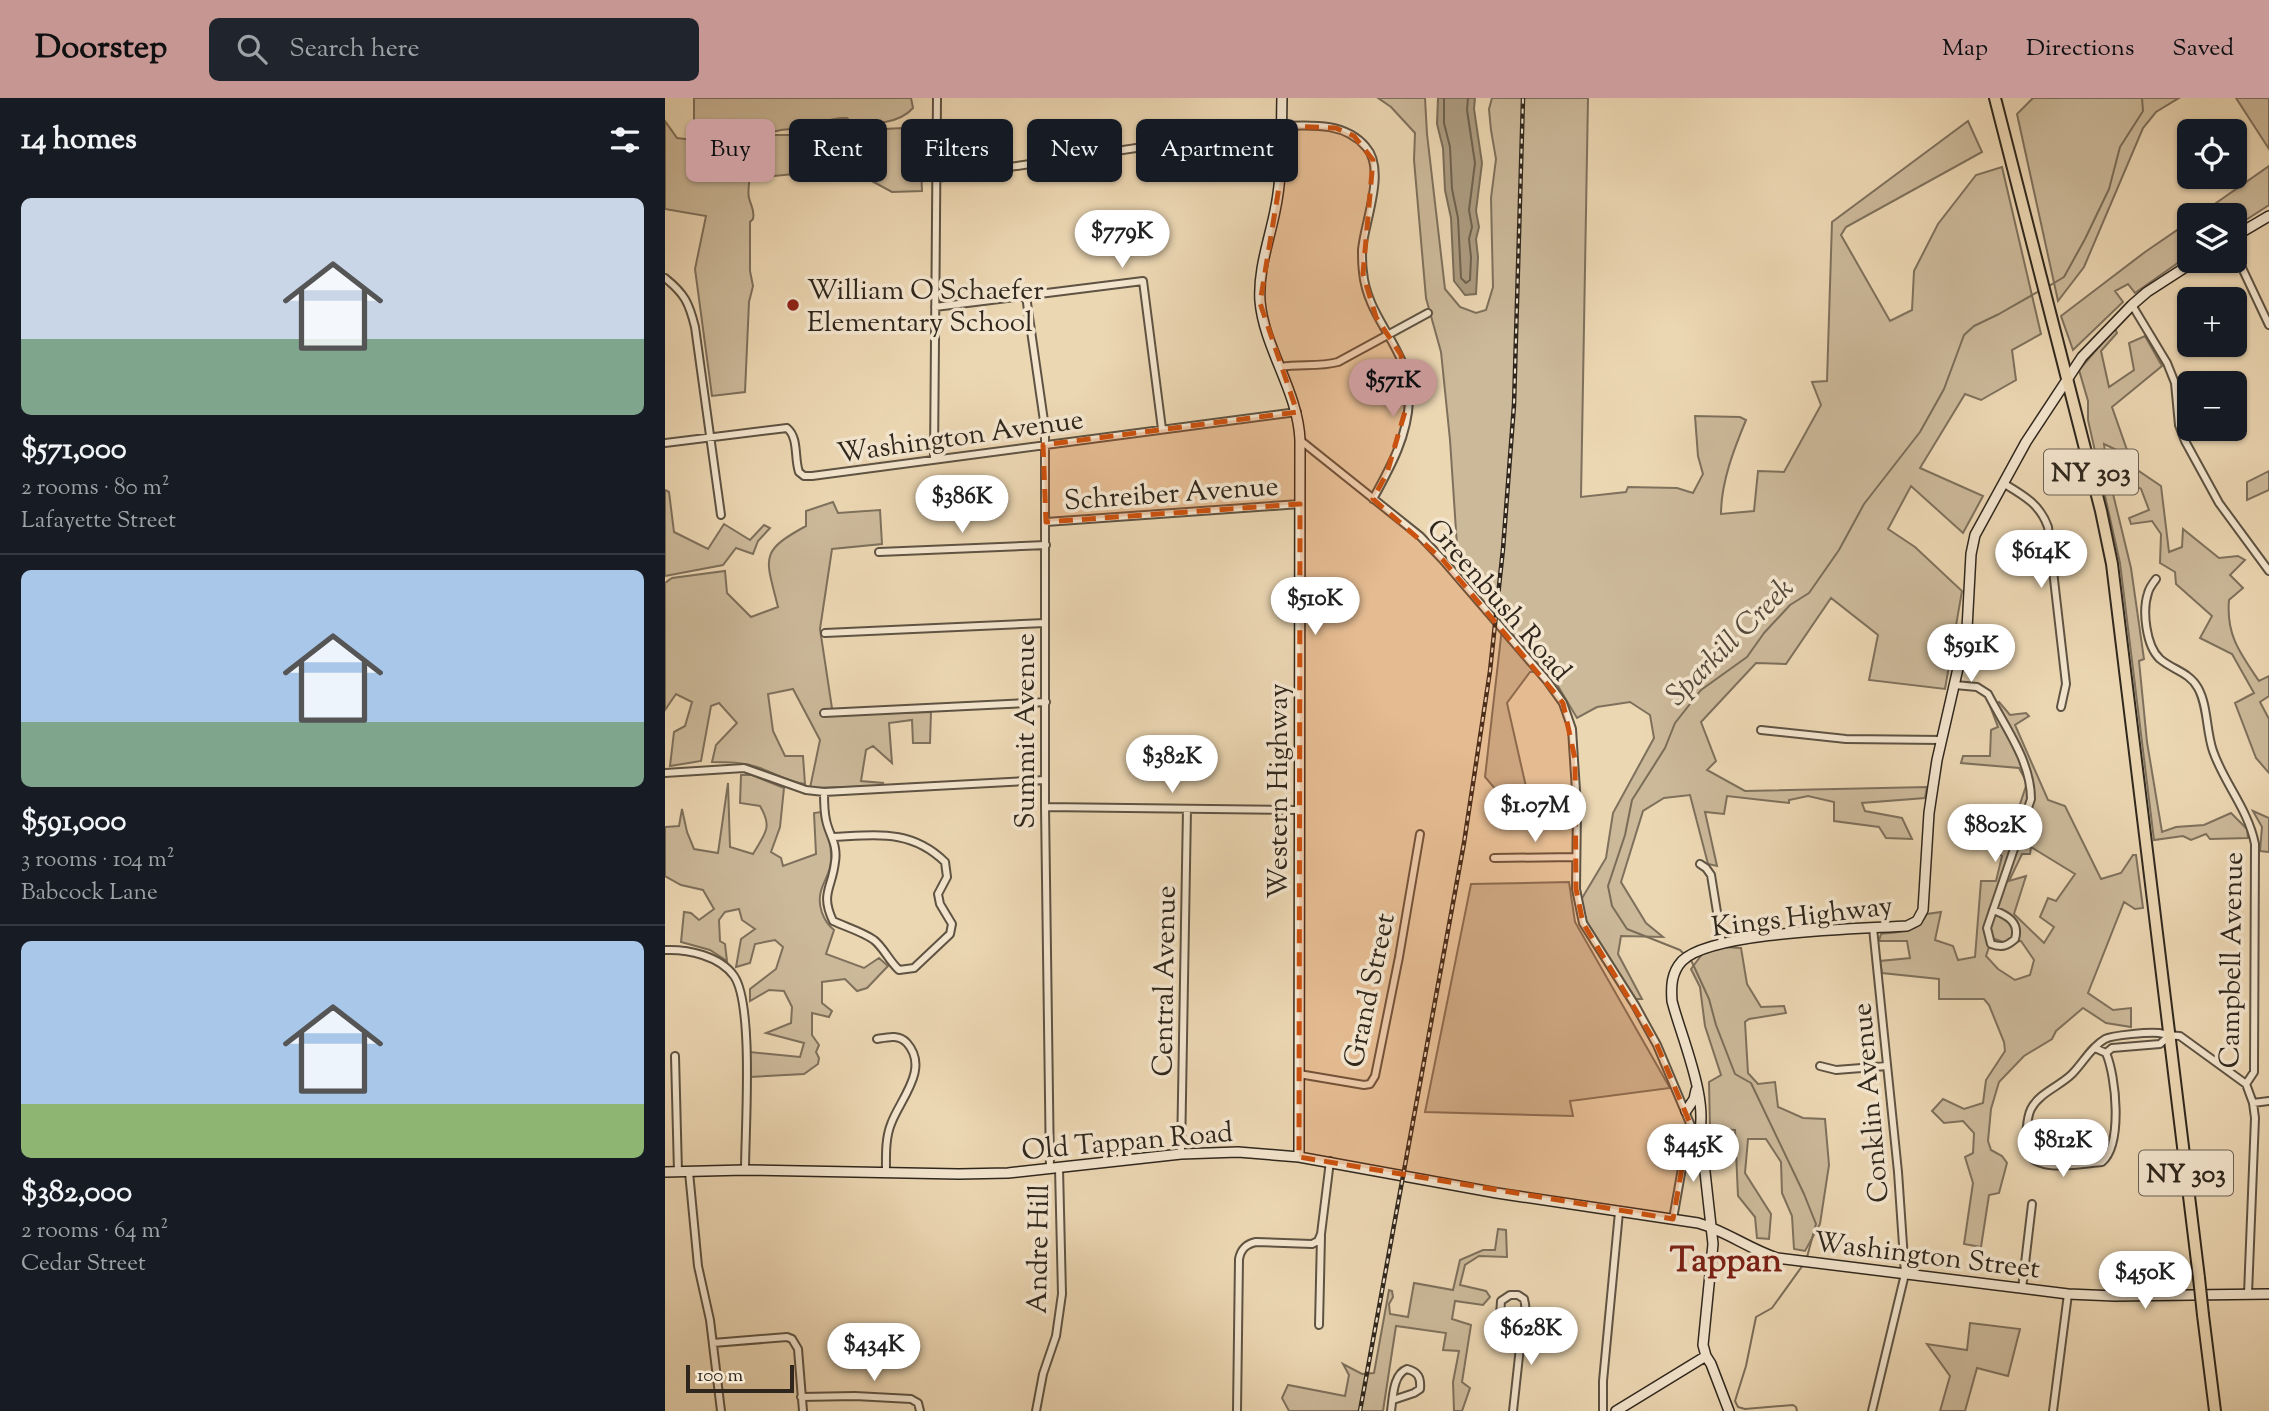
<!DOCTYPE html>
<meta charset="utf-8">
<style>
:root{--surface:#171b24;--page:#20242c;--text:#f1f3f6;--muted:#9ea1a6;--line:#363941;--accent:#c59692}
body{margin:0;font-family:"Sorts Mill Goudy",serif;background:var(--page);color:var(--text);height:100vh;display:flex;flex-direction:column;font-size:26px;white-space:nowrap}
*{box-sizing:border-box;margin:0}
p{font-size:23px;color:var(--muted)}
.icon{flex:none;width:38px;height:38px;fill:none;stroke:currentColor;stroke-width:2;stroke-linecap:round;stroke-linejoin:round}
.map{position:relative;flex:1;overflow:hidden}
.panel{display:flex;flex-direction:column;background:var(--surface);width:665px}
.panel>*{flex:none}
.top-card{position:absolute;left:21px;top:21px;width:665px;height:63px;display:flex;gap:14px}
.fabs{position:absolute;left:1512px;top:21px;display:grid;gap:14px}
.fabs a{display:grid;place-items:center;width:70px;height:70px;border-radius:10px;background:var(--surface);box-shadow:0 2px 5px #0004;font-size:35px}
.scale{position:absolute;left:21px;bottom:18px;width:108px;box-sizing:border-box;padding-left:7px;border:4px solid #2f271d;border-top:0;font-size:19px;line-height:24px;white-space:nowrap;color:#2f271d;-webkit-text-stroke:5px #f3e5ce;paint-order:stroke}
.price{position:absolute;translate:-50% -60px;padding:0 16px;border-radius:24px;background:#fff;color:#222;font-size:23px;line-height:46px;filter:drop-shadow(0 2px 4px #0008)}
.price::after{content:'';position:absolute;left:50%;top:42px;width:21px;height:16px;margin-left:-10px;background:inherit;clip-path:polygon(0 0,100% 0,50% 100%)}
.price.selected{background:var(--accent);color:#111}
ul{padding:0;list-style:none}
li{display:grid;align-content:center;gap:14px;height:371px;padding:0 21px}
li+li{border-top:2px solid var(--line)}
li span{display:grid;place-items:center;height:217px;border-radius:10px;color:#555}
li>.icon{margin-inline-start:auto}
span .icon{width:126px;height:126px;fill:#fffc;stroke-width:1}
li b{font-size:30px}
h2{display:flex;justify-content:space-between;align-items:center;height:84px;padding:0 21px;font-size:30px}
.tag{padding:0 24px;border-radius:10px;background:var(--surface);box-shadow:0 2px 5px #0004;font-size:24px;line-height:63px}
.tag.selected{background:var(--accent);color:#111}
header{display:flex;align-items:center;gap:42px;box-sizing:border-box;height:98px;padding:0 35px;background:var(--accent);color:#111}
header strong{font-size:33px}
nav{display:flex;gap:38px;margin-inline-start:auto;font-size:24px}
.search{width:490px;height:63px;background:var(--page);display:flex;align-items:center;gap:18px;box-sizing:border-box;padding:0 24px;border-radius:10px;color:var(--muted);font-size:26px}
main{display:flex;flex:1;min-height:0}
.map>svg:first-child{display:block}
</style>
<header>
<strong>Doorstep</strong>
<div class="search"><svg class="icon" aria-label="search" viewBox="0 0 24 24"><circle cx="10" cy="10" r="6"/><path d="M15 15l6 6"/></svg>Search here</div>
<nav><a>Map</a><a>Directions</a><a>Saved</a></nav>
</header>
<main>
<section class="panel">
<h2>14 homes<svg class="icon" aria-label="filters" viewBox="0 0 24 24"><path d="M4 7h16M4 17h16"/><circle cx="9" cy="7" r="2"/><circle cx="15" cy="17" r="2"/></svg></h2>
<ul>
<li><span style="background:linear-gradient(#c9d6e8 65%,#7fa58c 0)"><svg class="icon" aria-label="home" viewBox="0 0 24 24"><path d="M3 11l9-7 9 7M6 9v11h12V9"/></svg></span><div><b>$571,000</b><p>2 rooms · 80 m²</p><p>Lafayette Street</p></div></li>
<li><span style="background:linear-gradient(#a9c7e8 70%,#7fa58c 0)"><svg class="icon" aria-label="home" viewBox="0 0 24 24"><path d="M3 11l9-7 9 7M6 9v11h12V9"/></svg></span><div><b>$591,000</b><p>3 rooms · 104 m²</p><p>Babcock Lane</p></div></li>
<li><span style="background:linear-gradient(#a9c7e8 75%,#8fb573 0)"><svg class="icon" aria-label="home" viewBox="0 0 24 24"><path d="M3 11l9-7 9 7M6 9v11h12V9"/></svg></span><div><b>$382,000</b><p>2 rooms · 64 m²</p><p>Cedar Street</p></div></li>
</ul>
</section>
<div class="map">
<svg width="1604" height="1313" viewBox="0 0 1604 1313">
<rect width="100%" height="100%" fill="#ecd7b3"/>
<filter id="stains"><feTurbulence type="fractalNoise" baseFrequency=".00286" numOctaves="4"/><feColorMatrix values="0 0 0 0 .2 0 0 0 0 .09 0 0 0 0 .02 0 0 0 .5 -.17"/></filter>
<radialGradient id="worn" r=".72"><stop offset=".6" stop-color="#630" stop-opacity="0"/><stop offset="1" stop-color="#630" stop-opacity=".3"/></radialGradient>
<path fill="#ccb99a" stroke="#7e705c" stroke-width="2" fill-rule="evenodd" d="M29,0h217l2,10c-14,16 -40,16 -60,16l-6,-6c-19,-1 -25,8 -42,10 -37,3 -50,1 -54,43 -1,8 -4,19 -2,27 2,8 6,12 4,21l-3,3v49l3,15 -4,16 -4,90 -33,4 -17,-127 11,-53 -41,-7v-88l12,17 17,2z
M713,0h47l2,36 18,155 15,18 16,6 10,-3 7,-23 -2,-89 5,-39 -5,-29 -2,-21 3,-11h96l-7,399 45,-5 2,-5 49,1 16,5 10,-19 -5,-18 -3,-40 45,1 6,3c-12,29 -25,62 -25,94l33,-3 4,-40 26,1 37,-67 -9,-23 15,-1 5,-159 136,-101 14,31 -136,75 -5,8 49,86 22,-11 2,-39 24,-47 38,-49 26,-8 39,167 -29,16 4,30 -35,20 -16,-6 -45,74 63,28 -20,37 -52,-47 -23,43 27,18 47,44 -17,98 -76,-9 9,-45 -47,-37 -45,66 -30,-1 -55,59 15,39 -9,9 38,21 182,-4 -2,11 -63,5 3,8 37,7 10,21 -26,-1 -7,-11 -45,-6v-19l-26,-6 -19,4v3l-62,-7 -3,18 -19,-2 12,54 -9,-2 -18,-69 -26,3 -21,13 -22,71 25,41 17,14 -42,-1 -3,18 24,45h-8l-47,-76 -6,-23 25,-42 7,-45 41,-75 -4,-23 -20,-13 -33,5 -20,11 -28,-47 -19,1 -23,31 22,97 -22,3 -22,-26 18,-158 -45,-58 -8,-121 -9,-88 -15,-54 -12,-138 1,-27 -24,-26z
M1368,0h146l-23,14 -13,16 -59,139 -26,34 -41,-187z
M1571,0h33v51z
M239,30l16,13 2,50 -30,1 -24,-13 -6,-30v-19z
M107,37h38l-2,26 -14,13 -30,3v-36z
M1604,68v39l-34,22v-12h-36z
M1524,124v33l-54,38 -7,-9 -13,7 8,11 -50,48 -12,-34 84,-64z
M1450,230l2,5 -16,18 8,36 25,-17 -5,-27 16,-7 17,30 -50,41 21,60 28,19 8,66 13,-5 1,-18 36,29 19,-2 7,4 -15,15 13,13 -14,12c-3,35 11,53 30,81l10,-5v20l-9,6 9,17v54l-13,-15 -21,-55 19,-10 -22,-39 -32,-16 12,-22 -36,-32 -1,-12 -15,-9 1,-29 -9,-13 -21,3 -2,-6 20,-8 -8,-21 -21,-13 -2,-14 3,-10 -17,-8 3,25 24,99 13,91 -5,2 8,81 15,90 14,-5 28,-2 27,-12 16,16 1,9 -38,1 -4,-5 -15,6 -8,-4 -29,4 -34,-277 -32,-143v-19l-9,-31z
M1604,373v19l-22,10v-18z
M0,392l4,2 5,40 34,17 16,-25 26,16 14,-15 6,3 -12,13 -5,13 -17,-6 -13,17 -58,11z
M168,404l5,11 42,-3 2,34 -50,5 -12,80 13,86 98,-3 -1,31h-17l-1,-23 -23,3 3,40 -19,-17 -7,4 -5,31 22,2 -1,3 -72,2 10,-48 -27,-51 -25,5 5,37 12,25h18l2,28c-17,-2 -32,-12 -48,-17 -15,-5 -29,-5 -45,-5l4,-17 21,-22 -18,-20 -8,3 -10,55 -31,5 4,-34 11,-6 7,-24 -16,-8 -11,16v-127l7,-5 53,-7 2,22 24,24 27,-10c-12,-49 -20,-55 28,-81v-15z
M1334,604l11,13 16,-2 3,3 -14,9 33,75 17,6 36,73 20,-6 12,-18h3l7,53 -8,1 -11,-7 -36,91 25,17 18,-2v19l-25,-4 -23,-15 -27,23 -4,8 -28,17 -25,26 -8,27 -3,32 3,9 11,6 5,7 -8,30 -10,2 -8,52 -17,-3 9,-61 -8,-26 8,-4 1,-20 -11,-12 -19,2 -12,-12 11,-12 21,10 19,-6 3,-23 19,-29 -1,-9 -15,-37 -5,-6h-45v-20l-57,-6 -2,-12 30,-3 -3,-17h-28l2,-7c19,-2 36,-1 46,-20l14,-2 -6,28 18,6 5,14 17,-3 6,-76h15l6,-25 -27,-15 2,-10 24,2c7,-9 7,-15 3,-24l13,4 10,-30 -8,-15 -58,-5 2,-7h27l1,-26 7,-3 -8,-21zM1366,749l44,27 -19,27 -8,-3 -8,19 14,10 -10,16 -30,-29 12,-38 -17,5 13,-27h8zM1327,840l11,4 18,-1 13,19 -4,15 -15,5 -17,-11 -12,-13z
M76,677h11l32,13 -4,39 -9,25 10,6 2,8 33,-12 -2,-41 7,-1c5,16 11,31 10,48 0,12 -7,20 -10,31 -4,14 2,30 13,39l-8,24 38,14 15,-10 9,8 -21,22 -10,3 -12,-12 -23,3v21l10,8 -3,6 -17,-4v22l7,10 -3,7 3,6 -1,6 -14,10 -54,3v-25l50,5 4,-14 -38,-10 25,-10 1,-16 -8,-16 -15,-1 -19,11v-12l26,-20 7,-22 -8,-7 -20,4 -5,19 -14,4 5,-28 14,-10 -13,-9 -3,-11 -14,3 -6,8 1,21 5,3 2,17 -17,-11 -29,-8 3,-30 7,1 8,7 15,-11 -11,-19 -22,-5 -16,-9v-49l14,-1 3,-17 5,23 7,17 24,4 10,-70 2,64 23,7c12,-21 20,-26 7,-48l-20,-3z
M1588,713l16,7v34l-9,-1 2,-24z
M904,784l6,40 95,166 -100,13 3,15 -148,-4 46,-228z
M1059,849l17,1 6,36 14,23 23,-1 2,7 -37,6 -4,3 3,51 10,11 17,-2 3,25 25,11 22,1 4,46 -9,59 -15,27 -11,-2 -2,-33 -10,-23 -1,-31 -15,-23h-18l-3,34 26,41 -2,25 -12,-1 -2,-21 -17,-21 -3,-66 -25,-1 -1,-47 12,-7 -16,-49 -5,-39 -9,-18 12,-16z
M833,1131l8,1 1,27 -28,-1 -14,9 -5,20 26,6 4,6 -7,8 -28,-4 -3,18 19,6 -9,57 8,6 -8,23h-8l-1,-29 6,-31 -16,-1 3,-17 -50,-7 -13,85h-94l-7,-13 6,-13 57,11 4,-21 -6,-11 19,10 12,-1 15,-83 3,1 1,6 -4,7 1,10 18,3 6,-34 39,7 7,-30 23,-10h12z
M1305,1225l50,6 -12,47 -31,-8 -12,43h-25l10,-35 -23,-32 40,6z"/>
<path fill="#ac9b80" stroke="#7a6d58" stroke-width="2" d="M773,0h37l-1,11 8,54 -6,48 3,16 -3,12 2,18 -2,37 -11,1 -11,-14 -3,-63 -6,-28 -2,-42 -6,-24z"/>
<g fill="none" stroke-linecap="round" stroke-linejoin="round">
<path stroke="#6e614e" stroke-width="2" d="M779,0v25l6,24 2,42 6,29 3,60 5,5 4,-3 1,-23 -2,-18 3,-12 -3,-17 6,-47 -8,-53 1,-12"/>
<path stroke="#7a6d58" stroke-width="2" d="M1384,188l15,-9 21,-38 24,-50 11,-42 23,-36 -1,-13
M1019,856l-4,-4 -53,-21 -15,-23 -4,-20 17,-51 7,-35 33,-52 10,-25 26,-33 46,-33 17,-24 26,-28 19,-12 30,-43 25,-46 56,-72 24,-43 20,-54 10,-9 25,-12 42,-24
M1026,862l18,39 7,26 19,49 16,9 53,111 12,30 -9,33
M1132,1313l-1,-4 -3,-2 -48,4 -7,-2 -3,-6 11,-35 10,-49 16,-9 31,-43"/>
<g stroke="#5e5342" stroke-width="10">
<path id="street" d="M272,80l345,-52c29,-1 63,-4 84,21 21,23 -2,76 -4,103 0,7 0,15 1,22 4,48 49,79 46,128 -1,36 -19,68 -36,99
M1570,155l34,72
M0,180c20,16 24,25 30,49l26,188
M361,198l19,132v379l5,362
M1467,207l35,58 8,20 4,42 6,16 34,62 50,68
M270,209l208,-26 19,148
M616,269c19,-3 38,0 57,-5l90,-49
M635,342l120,96 23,24 105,122 15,21 9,26 5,77 -1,83 7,34 52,82 22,40 40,95 -12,11 -12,68
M0,345l122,-15c12,10 7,30 12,44l5,4h8l485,-64
M269,361l3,-361
M1338,385c20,12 37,21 45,44l18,157 -5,23
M381,424l254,-18
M214,454l167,-7
M1491,481c-3,4 -7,9 -8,14 -6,18 -2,53 12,66 13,11 29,13 38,29 10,18 8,43 15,63 11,32 35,58 42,93l-1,228 -8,12
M160,535l220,-10
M1290,587l22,2 11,7c17,33 43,67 43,105l-44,129 4,16c11,4 16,2 24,-5 5,-17 -8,-24 -22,-29
M159,615l222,-11
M1096,632l85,9 96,1
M0,675l79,-5 62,22 18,2 221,-12
M159,694c0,10 0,19 2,28 3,15 12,24 9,42 -3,27 -15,31 -2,59 13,6 30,11 41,19 10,8 15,21 25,30l15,-2 36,-34 2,-10 -12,-20 -2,-10 9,-17 -2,-15c-34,-33 -68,-27 -112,-25
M380,709l255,3
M829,760l82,-1
M1035,766l6,4 5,7 11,68
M0,852c23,-1 55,6 69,26 20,29 11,153 11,194
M212,941c11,-2 22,-5 30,4 23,26 -7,56 -16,81 -6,15 -5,33 -5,49
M1430,950l11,5c10,23 17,91 -4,109 -25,2 -83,16 -76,-27 1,-8 1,-18 5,-26 8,-16 29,-23 41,-35 11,-11 19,-27 33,-35 8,-4 44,-7 54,-6 7,1 12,3 21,3l66,48 7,19 2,15 -7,176
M1441,955l6,-5 48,-4 9,-8
M10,958l3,116
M1155,968l16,4 51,-4
M634,976l65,11 6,-1 5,-8 24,-119 21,-123
M1588,1005l16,-2
M516,1056l6,-345
M24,1074l9,94 12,54 11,91
M1357,1191l10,-85
M845,1197h8l6,4c3,12 2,17 -6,27l-12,-5 -6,-5 1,-15z
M654,1227l2,-89
M48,1245l74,-6 5,2 6,10 5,62
M136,1299l54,-1 56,3 7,4 2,8
M371,1313l7,-37 13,-38 6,-42 -3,-126
M572,1313l2,-152c2,-10 7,-15 17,-17l56,2 6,-3 3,-7 9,-73
M726,1313c2,-14 2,-37 16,-42 11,3 14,8 13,20l-6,4 -21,7
M848,1313l8,-73 -3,-12
M938,1313v-30l16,-169
M1207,1313l33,-137 -7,-102 -25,-244
M1388,1313l15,-117"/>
</g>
<g stroke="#2f271d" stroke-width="12">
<path id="secondary" d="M617,0c-1,38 1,76 -7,113 -6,30 -17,59 -15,90 4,47 38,90 40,139l-1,717
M1570,138l34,-20
M1021,1013l8,-12 2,-9
M0,1074l80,-2 214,4 49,-1 173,-19 57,-2 61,5 198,36 201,30c28,8 51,26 79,35l291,36 47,2 154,-2
M1041,1258l5,8 18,47
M951,1313l90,-55 -3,-11 10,-101 -10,-90 -6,-14c15,-34 -16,-103 -25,-139 -1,-14 -1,-28 10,-40 30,-30 179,-32 225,-35l10,-5 6,-11 6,-97 8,-53 30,-131 4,-75 4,-19 51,-93 56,-85 50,-52 15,-13 48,-31"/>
</g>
<g stroke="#2f271d" stroke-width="14">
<path id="primary" d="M1330,0l106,413 11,53 87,714
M1538,1217l12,96"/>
</g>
<use href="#street" stroke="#f3e5ce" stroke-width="6"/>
<use href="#secondary" stroke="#f3e5ce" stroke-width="9"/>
<use href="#primary" stroke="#ecd7b3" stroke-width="10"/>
<g stroke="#2f271d" stroke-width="4.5">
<path id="rail" d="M695,1313l104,-568 26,-172 13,-122 11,-144 9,-307"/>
</g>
<use href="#rail" stroke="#f3e5ce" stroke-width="2" stroke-dasharray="5" stroke-linecap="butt"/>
<g stroke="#2f271d" stroke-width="14" stroke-linecap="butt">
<path id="primary-bridge" d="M1534,1180l4,37"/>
</g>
<use href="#primary-bridge" stroke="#ecd7b3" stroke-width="10"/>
</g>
<path fill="#cc520f" fill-opacity="0.2" stroke="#cc520f" stroke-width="5" stroke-dasharray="14 9" stroke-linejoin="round" d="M617,28l54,2 18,8 19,24 -10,114 13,43 25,38 8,43 -22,75 -14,26 70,61 120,143 12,56 1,130 7,34 74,122 40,95 -12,11 -12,68 -374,-62 1,-653 -254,18 -3,-77 254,-33 -37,-109 20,-122z"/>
<circle fill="#8f2418" stroke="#f3e5ce" stroke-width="2.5" cx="128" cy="207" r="7"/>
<g text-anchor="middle" stroke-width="7" stroke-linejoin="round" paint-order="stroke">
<g fill="#f3e5ce" stroke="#6a6052" stroke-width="2">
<rect x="1379" y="351.5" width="94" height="45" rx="5"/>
<rect x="1474" y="1052.5" width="94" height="45" rx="5"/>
</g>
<g font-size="26" font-weight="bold" fill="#2f271d">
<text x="1426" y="383">NY 303</text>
<text x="1521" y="1084">NY 303</text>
</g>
<g font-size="28" fill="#2f271d" stroke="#f3e5ce" text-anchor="start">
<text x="142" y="201">William O Schaefer<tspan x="142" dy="32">Elementary School</tspan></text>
</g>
<g font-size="28" fill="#2f271d" stroke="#f3e5ce">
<text transform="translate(295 337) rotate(-8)" y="10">Washington Avenue</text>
<text transform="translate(506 394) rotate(-4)" y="10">Schreiber Avenue</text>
<text transform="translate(835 501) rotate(49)" y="10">Greenbush Road</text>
<text transform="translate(359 633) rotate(-90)" y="10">Summit Avenue</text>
<text transform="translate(612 693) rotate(-90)" y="10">Western Highway</text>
<text transform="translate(1137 817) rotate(-7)" y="10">Kings Highway</text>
<text transform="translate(1565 862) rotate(-89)" y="10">Campbell Avenue</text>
<text transform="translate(498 883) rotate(-89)" y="10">Central Avenue</text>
<text transform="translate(703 892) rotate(-78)" y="10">Grand Street</text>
<text transform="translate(1204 1005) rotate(-95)" y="10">Conklin Avenue</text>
<text transform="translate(462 1042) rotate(-5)" y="10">Old Tappan Road</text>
<text transform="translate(372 1151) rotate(-89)" y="10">Andre Hill</text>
<text transform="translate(1262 1156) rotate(7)" y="10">Washington Street</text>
</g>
<g font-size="30" font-style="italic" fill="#544a3b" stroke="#f3e5ce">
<text transform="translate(1064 543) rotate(-45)" y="10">Sparkill Creek</text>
</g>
<g font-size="35" font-weight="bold" fill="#7a1f14" stroke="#f3e5ce">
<text x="1061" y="1173">Tappan</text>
</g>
</g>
<rect width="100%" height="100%" filter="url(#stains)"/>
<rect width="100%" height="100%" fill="url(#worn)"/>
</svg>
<div class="fabs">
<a><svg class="icon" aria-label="locate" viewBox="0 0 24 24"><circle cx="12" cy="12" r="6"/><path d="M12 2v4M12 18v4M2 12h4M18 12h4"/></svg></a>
<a><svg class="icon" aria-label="layers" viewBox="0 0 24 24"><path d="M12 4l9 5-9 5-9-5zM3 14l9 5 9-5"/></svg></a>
<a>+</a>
<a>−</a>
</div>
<div class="scale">100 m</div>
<b class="price" style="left:457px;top:172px">$779K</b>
<b class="price selected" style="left:728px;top:321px">$571K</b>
<b class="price" style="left:297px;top:437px">$386K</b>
<b class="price" style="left:1376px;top:492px">$614K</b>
<b class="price" style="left:650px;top:539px">$510K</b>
<b class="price" style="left:1306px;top:586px">$591K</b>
<b class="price" style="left:507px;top:697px">$382K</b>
<b class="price" style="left:870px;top:746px">$1.07M</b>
<b class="price" style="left:1330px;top:766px">$802K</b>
<b class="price" style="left:1398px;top:1081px">$812K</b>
<b class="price" style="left:1028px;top:1086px">$445K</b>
<b class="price" style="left:1480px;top:1213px">$450K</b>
<b class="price" style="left:866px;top:1269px">$628K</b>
<b class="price" style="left:209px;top:1285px">$434K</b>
<div class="top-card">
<a class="tag selected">Buy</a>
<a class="tag">Rent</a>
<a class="tag">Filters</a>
<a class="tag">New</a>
<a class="tag">Apartment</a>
</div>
</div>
</main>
